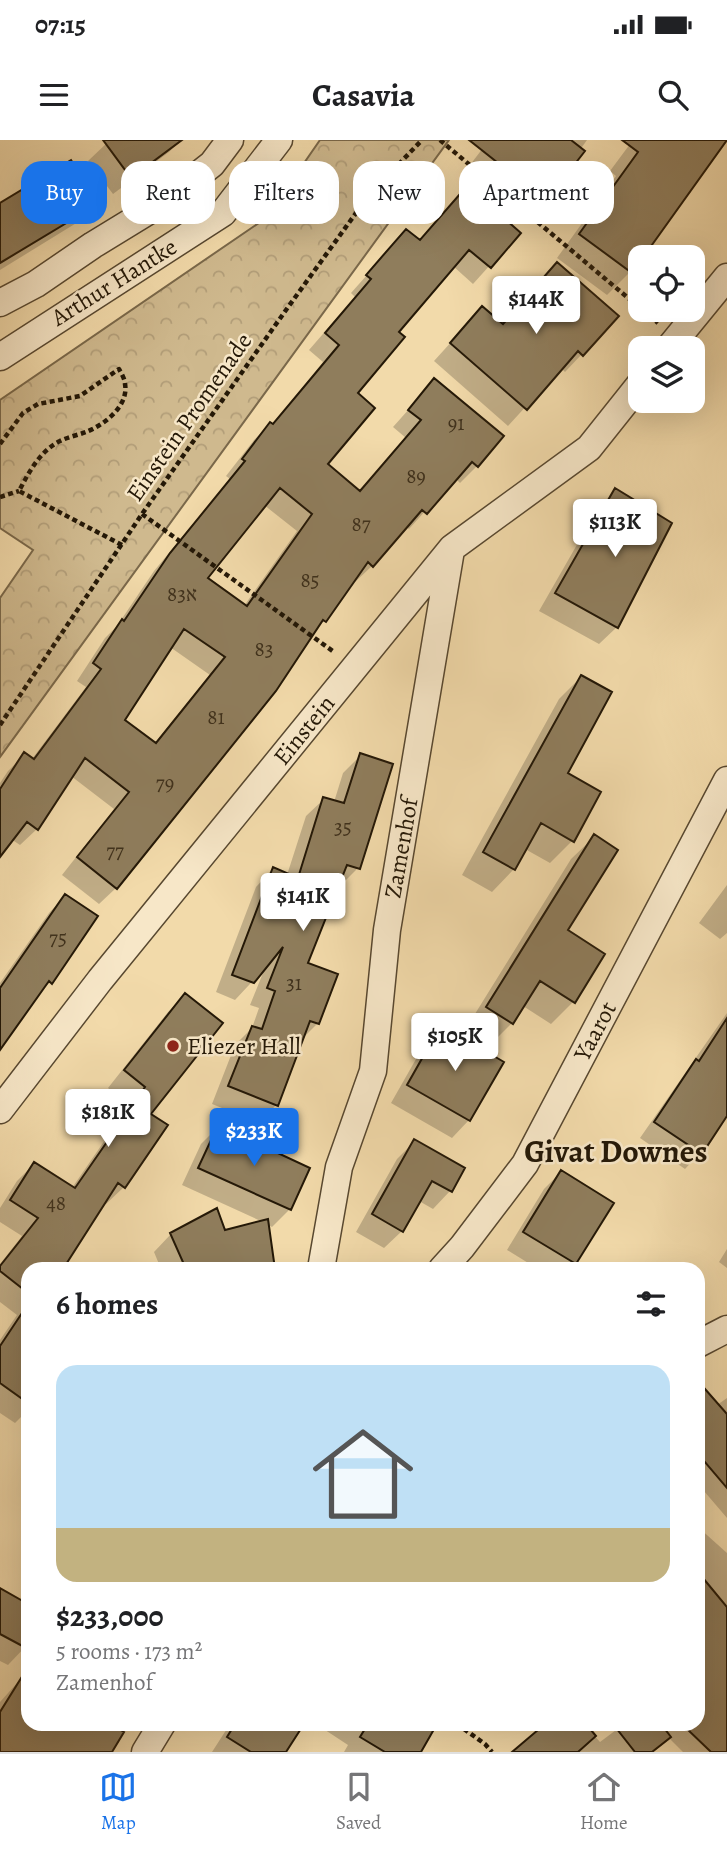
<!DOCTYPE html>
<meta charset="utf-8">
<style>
:root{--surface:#fff;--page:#f2f2f2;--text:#202124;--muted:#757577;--line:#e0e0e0;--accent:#1a73e8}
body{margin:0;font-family:Alegreya,"Frank Ruhl Libre",serif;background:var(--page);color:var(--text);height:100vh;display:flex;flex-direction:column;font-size:26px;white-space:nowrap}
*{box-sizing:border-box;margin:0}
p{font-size:23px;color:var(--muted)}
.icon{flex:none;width:38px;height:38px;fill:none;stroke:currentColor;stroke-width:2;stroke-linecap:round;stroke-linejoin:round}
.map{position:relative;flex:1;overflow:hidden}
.drawer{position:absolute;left:21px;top:1122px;width:684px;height:469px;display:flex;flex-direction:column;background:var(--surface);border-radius:21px;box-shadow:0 7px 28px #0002}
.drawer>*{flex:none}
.banner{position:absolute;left:21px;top:21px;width:686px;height:63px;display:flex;gap:14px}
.controls{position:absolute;left:628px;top:105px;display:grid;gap:14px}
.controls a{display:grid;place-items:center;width:77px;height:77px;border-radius:14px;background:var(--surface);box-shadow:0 7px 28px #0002;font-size:35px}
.price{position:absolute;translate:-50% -60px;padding:0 16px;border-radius:7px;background:#fff;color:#222;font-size:23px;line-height:46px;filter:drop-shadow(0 2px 4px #0008)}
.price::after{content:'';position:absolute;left:50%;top:42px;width:21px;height:16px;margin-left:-10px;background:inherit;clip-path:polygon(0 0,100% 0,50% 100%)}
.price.current{background:var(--accent);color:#fff}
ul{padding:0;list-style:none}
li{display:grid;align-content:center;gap:14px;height:371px;padding:0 35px}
li span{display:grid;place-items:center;height:217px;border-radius:21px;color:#555}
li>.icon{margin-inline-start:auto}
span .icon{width:126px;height:126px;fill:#fffc;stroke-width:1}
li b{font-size:30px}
h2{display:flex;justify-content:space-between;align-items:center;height:84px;padding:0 35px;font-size:30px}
.chip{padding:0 24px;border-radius:21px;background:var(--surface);box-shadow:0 7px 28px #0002;font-size:24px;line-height:63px}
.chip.current{background:var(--accent);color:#fff}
.status{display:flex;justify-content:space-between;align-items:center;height:49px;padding:0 35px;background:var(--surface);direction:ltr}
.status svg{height:19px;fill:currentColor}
header{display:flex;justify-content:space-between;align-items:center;height:91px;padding:0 35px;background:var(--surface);font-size:32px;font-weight:700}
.tab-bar{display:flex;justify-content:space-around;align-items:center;height:98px;border-top:2px solid var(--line);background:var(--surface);font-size:19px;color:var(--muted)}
.tab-bar a{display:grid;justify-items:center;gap:4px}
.tab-bar .current{color:var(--accent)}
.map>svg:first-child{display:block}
</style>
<div class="status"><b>07:15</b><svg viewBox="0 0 49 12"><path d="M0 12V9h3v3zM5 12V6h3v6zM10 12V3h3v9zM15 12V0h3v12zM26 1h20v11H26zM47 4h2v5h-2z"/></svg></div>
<header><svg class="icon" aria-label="menu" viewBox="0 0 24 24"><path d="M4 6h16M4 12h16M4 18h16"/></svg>Casavia<svg class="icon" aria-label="search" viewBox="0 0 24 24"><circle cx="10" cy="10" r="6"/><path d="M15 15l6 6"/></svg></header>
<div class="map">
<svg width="727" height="1612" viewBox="0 0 727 1612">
<defs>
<pattern id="forest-crowns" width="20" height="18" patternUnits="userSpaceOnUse" patternTransform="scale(1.75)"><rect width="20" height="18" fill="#cfb98e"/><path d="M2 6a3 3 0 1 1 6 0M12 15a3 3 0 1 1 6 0" fill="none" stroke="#b29e79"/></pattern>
</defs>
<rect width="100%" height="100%" fill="#f2daaa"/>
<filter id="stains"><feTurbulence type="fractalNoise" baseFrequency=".00286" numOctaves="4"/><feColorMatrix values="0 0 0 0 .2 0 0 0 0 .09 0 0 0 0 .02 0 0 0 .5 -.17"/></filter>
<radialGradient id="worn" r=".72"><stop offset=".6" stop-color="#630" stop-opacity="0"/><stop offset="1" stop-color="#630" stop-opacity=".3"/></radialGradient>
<path fill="url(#forest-crowns)" stroke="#7a684a" stroke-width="2" d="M320,0h129l-449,617v-159l33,-48 -33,-22v-128l266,-182z"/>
<path fill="#0003" fill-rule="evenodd" d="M110,0h71l-12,12 -56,42 -25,-33z
M489,0h98l-42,59 -17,18 -61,-48z
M633,0h83l7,5 -93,127 -23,23 -50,-37 59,-82 -6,-5z
M467,48l52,45 -46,51 -20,-18 -56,67 -42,61 -29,70 32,29 48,-55 -13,-11 41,-46 43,85 -17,17 -5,-5 -46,51 -4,-3 -33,40 -17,16 -2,-2 -29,41 -14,14 -194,253 -17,16 -37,-29 52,-66 -43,-33 -34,53 -17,16 -9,-6 -11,15v-71l8,-12 17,-17 7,5 54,-72 -9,-6 28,-43 12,-12 37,-55 76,-92 -4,-3 28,-36 16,-16 2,1 51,-63 -14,-12 46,-53 -4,-4 55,-62 12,11zM264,365l33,26 -53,75 -39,-27zM170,507l40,28 -56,69 -31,-24z
M96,64l-18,18 -78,48v-61z
M557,124l25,90 -17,18 -4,-4 -53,58 -74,-65 48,-53 20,17z
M616,351l1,136 -18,17 -60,-33 59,-103z
M581,537l-16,97 8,66 -23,23 -25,-14 -11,20 -22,23 -30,-17 97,-176z
M361,615l-3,113 -17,17 -3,-1 -32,80 12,59 -17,17 -25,65 -17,18 -47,-19 23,-59 17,-17 7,-20 -9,-3 15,-37 -30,32 -19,-8 40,-105 17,-18 14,6 19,-59 18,-17 10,3 9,-29z
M594,697l-29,93 9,71 -23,23 -28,-18 -11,17 -23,23 -24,-16 106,-171z
M727,745v48l-7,6 -21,-16z
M65,756l30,21 -45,65 -15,16 -35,48v-63l49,-70z
M185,855l-61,192 -18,17 -3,-2 -75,67v141l-13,13 -15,-10v-73l17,-25 -17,-13v-38l22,-28 -22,-14v-14l17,-27 17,-17 38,24 57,-83 -21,-17 60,-76z
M727,873v100l-27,40 -15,16 -45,-31z
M441,888l28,92 -17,18 -61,-35 33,-58z
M218,987l72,82 -18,18 -5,-3 6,45h-112l-7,-17 17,-18 53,-2 39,-10 -81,-37 19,-41z
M415,1001l48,28 -13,22 -17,18 -14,-8 -17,30 -18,17 -28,-16 41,-73z
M561,1032l14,91 -5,6h-32l-31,-19 37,-61z
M727,1109v19l-8,-6z
M698,1247l19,18 10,-7v120l-29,-34z
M698,1387l29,26v199h-44l-13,-13 -17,13h-138l32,-28h37l16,18 24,-18h74z
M0,1450l28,16v38l-20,21 -8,-4z
M26,1533l2,2v49h82l-1,28h-109v-50z
M230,1584h72l-18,28h-72z
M316,1584h119l-16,28h-75l4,-7z"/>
<path fill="#8f7d5c" stroke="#241807" stroke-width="2" fill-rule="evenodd" d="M103,0h79l-51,38z
M469,0h102l14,11 -39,50z
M622,0h105l-83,116 -4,1v4l-8,12 -53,-39 59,-82z
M71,20l27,44 -98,59v-60z
M467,46l54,47 -30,35 -22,-18 -70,82 6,5 -47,56 17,15 -47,56 32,27 61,-71 -13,-10 26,-32 70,58 -26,31 -6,-5 -45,52 -5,-4 -49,57 -5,-5 -42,60 -3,-2 -47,71 -159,198 -40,-32 52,-65 -44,-34 -47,72 -11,-8 -27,35v-68l24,-37 10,7 67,-90 -8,-6 29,-44 2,2 46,-68 75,-92 -3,-2 28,-37 3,2 66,-79 -14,-12 46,-54 -5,-4 40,-46 14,11zM280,348l32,26 -65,92 -39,-28zM184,489l41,28 -69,86 -31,-23z
M557,122l62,54 -36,40 -5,-5 -51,59 -77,-67 32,-37 21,18z
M615,348l57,35 -54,105 -63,-35z
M581,535l31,17 -44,81 33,19 -27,50 -33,-19 -26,47 -32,-18z
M360,613l33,11 -33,105 -13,-4 -39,98 30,11 -19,50 -9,-3 -32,85 -50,-20 24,-60 10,3 13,-38 -8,-3 16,-41 -29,36 -22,-8 41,-108 25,11 25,-81 21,6z
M594,694l24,16 -50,80 37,24 -30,49 -35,-22 -27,43 -27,-17z
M65,754l33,22 -46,68 -3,-3 -49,69v-62z
M185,853l38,30 -72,91 17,11 -43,63 -7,-5 -55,86h-35v24l-28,-22v-5l38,-48 -28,-18 24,-38 41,26 70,-101 -21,-17z
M727,878v98l-25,38 -48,-32 42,-63 3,2z
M441,885l63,37 -34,59 -63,-36z
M218,985l92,43 -19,42 -93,-42z
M414,999l51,29 -13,24 -20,-11 -29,51 -31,-18z
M561,1030l53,33 -38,61 -53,-32z
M217,1068l8,22 43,-11 7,50h-89l-16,-36z
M28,1164v99l-28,-20v-37z
M698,1241l29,33v74l-29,-34z
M698,1432l29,35v145h-16l-25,-24 4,-4h8z
M0,1448l28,16v45l-28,-15z
M28,1527v57h82l14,8 -12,20h-112v-40z
M235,1584h69l-18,28h-35l-24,-15z
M368,1584h69l-16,28h-36l-25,-15z
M545,1584h41l10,12 -18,16h-66z
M613,1584h48l10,13 -19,15h-17z"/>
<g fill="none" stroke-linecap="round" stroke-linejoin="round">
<g stroke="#584830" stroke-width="29">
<path id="minor" d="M0,163l36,-19 57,-39 72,-44 47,-37 18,-24
M669,208l58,-71
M0,217l223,-144 56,-73
M0,970l100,-130 352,-432 137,-100 51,-64
M321,1129l18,-102 34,-96 14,-141 64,-380
M442,1129l20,-22 63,-83 202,-384
M698,1204l29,-15
M145,1612l17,-28"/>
</g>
<path stroke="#241807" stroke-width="4.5" stroke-dasharray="5 3.5" stroke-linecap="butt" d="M440,0l200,168
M643,170l15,13
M0,304l23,-31 15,-9 42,-8 39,-27c2,4 6,10 6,15 4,22 -21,41 -39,48 -8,3 -18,5 -26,9 -20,10 -31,31 -41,50l103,54
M0,357l19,-6
M142,374l192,138
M0,585l142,-211 144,-204 83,-115 53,-55
M457,1584l28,20 7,8"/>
<use href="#minor" stroke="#f7e7c8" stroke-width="26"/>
</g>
<circle fill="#8f2418" stroke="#f7e7c8" stroke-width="2.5" cx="173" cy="906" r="7"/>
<g text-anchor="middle" stroke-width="5" stroke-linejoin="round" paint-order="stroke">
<g font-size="21" fill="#3f311c">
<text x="456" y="290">91</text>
<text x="416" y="343">89</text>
<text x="361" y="391">87</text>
<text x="310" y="447">85</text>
<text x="182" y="461">83א</text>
<text x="264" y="516">83</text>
<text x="216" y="584">81</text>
<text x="165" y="650">79</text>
<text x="343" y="694">35</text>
<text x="115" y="718">77</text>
<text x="58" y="805">75</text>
<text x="294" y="850">31</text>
<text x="56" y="1070">48</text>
</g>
<g font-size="24" fill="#241807" stroke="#f7e7c8">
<text transform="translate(114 142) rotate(-32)" y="8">Arthur Hantke</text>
<text transform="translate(189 277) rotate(-55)" y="8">Einstein Promenade</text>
<text transform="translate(304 590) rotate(-51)" y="8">Einstein</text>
<text transform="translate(401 708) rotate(-80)" y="8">Zamenhof</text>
<text transform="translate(595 891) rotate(-62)" y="8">Yaarot</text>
</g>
<g font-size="24" fill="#241807" stroke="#f7e7c8" text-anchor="start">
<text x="187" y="914">Eliezer Hall</text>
</g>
<g font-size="32" font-weight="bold" fill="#241807" stroke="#f7e7c8">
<text x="616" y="1022">Givat Downes</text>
</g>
</g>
<rect width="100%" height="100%" filter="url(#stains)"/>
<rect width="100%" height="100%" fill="url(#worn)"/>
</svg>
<div class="controls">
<a><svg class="icon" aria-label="locate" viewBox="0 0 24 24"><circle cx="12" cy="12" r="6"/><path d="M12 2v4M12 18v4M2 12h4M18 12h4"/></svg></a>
<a><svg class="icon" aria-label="layers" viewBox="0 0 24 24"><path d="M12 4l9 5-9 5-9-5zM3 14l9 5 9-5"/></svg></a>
</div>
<b class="price" style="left:536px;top:196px">$144K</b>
<b class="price" style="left:615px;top:419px">$113K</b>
<b class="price" style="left:303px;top:793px">$141K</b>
<b class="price" style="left:455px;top:933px">$105K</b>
<b class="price" style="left:108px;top:1009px">$181K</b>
<b class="price current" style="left:254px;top:1028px">$233K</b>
<div class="banner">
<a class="chip current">Buy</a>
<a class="chip">Rent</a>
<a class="chip">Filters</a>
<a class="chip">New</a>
<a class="chip">Apartment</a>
</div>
<section class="drawer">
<h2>6 homes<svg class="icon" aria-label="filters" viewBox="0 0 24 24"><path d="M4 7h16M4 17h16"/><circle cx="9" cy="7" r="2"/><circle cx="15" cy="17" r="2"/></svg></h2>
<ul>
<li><span style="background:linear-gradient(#bfe0f5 75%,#c2b280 0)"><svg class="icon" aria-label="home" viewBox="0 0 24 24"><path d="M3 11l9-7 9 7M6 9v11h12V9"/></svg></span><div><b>$233,000</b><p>5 rooms · 173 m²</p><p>Zamenhof</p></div></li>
</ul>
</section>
</div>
<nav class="tab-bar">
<a class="current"><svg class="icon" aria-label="map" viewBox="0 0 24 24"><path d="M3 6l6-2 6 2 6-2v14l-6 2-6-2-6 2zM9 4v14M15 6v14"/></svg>Map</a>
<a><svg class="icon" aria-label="saved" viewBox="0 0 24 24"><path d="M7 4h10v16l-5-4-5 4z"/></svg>Saved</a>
<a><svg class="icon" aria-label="home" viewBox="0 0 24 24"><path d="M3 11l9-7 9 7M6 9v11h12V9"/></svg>Home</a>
</nav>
